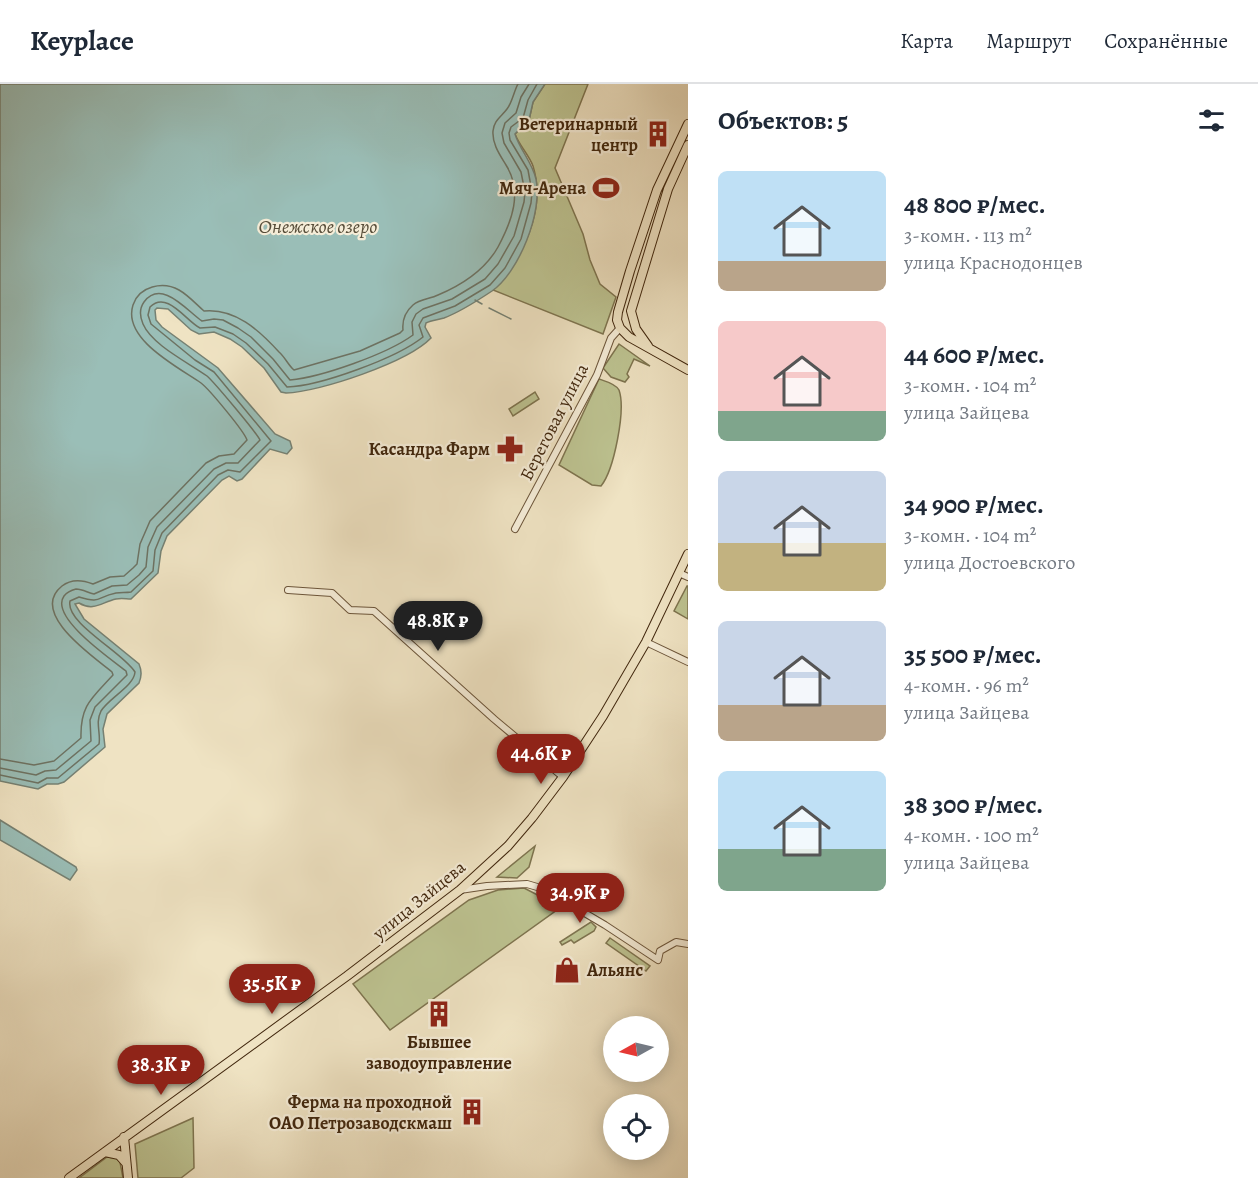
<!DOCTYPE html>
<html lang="ru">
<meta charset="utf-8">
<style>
:root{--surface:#fff;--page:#f6f6f7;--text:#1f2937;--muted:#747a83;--line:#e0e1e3;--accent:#8f2418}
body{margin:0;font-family:Alegreya,serif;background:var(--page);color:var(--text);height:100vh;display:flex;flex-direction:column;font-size:22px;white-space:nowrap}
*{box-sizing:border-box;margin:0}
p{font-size:20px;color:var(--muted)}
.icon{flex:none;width:33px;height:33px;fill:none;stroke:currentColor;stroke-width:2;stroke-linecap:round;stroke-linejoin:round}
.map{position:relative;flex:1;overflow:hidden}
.details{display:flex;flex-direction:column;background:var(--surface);width:570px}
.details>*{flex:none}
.needle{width:39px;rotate:262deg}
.fabs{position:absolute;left:603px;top:932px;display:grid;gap:12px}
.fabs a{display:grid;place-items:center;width:66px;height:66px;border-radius:50%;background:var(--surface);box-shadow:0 3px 15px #0003;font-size:30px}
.price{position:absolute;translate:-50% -51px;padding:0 14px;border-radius:21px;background:var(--accent);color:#fff;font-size:20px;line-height:39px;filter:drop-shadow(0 2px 3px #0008)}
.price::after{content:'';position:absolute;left:50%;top:36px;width:18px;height:14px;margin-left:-9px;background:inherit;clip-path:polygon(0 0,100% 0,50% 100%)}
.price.current{background:#222;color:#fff}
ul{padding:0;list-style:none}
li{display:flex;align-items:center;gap:18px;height:150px;padding:0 30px}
li span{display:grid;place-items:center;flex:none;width:168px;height:120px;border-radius:9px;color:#555}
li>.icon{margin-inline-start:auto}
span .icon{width:72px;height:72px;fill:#fffc;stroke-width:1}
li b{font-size:26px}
h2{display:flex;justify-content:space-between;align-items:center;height:72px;padding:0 30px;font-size:26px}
header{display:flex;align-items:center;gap:36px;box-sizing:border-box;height:84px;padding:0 30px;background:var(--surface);border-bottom:2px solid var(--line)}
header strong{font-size:28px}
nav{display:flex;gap:33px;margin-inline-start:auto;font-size:21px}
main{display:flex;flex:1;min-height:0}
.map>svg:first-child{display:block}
</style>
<header>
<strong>Keyplace</strong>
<nav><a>Карта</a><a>Маршрут</a><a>Сохранённые</a></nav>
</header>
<main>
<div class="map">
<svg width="688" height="1094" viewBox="0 0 688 1094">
<rect width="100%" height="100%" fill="#efe3c3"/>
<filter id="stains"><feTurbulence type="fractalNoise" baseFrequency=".00333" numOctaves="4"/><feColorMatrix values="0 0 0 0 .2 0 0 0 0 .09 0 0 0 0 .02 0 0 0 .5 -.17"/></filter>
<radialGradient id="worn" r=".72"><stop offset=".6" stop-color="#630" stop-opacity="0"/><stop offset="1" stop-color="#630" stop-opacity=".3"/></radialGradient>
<path fill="#bdc391" stroke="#7e744f" stroke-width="1.5" d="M545,0h43l-33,84 28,66 7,26 10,24 16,13 -13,37 -110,-44c29,-32 54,-79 40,-124 -4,-11 -14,-21 -18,-32l14,-14 4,-18z
M619,260l31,22 -16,-7 -7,15 2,3 -4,5 -14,-5 -8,-9z
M599,295c6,2 17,5 20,11 7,20 -5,80 -18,96l-9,-1 -33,-20z
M535,308l4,7 -26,17 -4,-7z
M687,502h1v33l-14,-8z
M535,762l-6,21 -12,11 -20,-1z
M524,804l37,19 -171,123 -37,-46 116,-84 29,-10z
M591,838l5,5 -2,4 -20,12 -3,-3 -9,5 -2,-3z
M610,854l40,28 -4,5 -40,-28z
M193,1034l1,50 -13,10h-43l-3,-34z
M107,1073l9,1 4,4 3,16h-44z"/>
<path fill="#9abeb7" stroke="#768173" stroke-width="1.5" d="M0,0h545l-12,18 -4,18 -14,14c5,16 17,28 21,45 7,33 -17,93 -44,112 -15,10 -32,21 -48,27 -6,2 -12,2 -18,5l-1,4 6,11c-23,24 -111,54 -145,55l-5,-1 -17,-24 -22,-21 -12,-8 -16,-7 -15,2 -8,-4 -23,-21 -11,-1 -2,2 1,10 6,7 56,41 57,66 15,7 2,7 -5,6 -17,-5 -28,30 -5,2 -8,-5 -7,4 -55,56 -6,15 -3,22 -27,26c-5,0 -9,-1 -15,0 -14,3 -22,13 -37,4l-4,1 9,15 55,45c3,7 3,12 0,19l-32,31 -4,15 2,18 -41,35 -6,2h-11l-9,5 -38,-8z
M0,736l76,47 1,3 -7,10 -70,-40z"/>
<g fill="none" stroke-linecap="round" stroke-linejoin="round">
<path stroke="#6d7262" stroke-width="1.5" d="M0,675l34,6 20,-4 27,-23c-1,-33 11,-40 32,-63l-1,-3c-18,-15 -84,-59 -50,-86 10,-8 21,-6 31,-2l17,-7 14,-1 9,-8 4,-4 3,-20 10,-23 56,-58 13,-7 15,-2 13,-14c-3,-9 -38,-51 -46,-57 -23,-16 -79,-44 -68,-78 6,-19 30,-24 46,-15 9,5 17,14 25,21 31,-3 55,19 75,41 6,5 9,13 15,18l66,-19 40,-18 3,-3c-1,-10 2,-18 10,-25 7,-6 17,-6 25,-10 24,-10 47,-25 60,-48 14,-26 25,-55 8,-82 -6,-10 -14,-21 -13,-34 1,-11 8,-14 14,-22 5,-6 7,-18 11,-25
M0,684l36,7 9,-4 11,-1 35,-29 -1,-21 5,-13 32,-32 -1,-4c-15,-12 -77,-54 -62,-75 3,-4 8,-6 12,-7 7,0 12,4 18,5l18,-8 15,-1 12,-10 7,-8 2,-20 9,-20 57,-58 12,-6h12l22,-23c-4,-8 -46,-58 -53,-64 -18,-13 -55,-31 -64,-52 -3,-7 -4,-15 1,-22 18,-24 44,10 58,19l12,-2 9,1 15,8 13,9 22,22 17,21c32,-3 97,-26 123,-45l-1,-13 4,-8 7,-5 29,-10 33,-20 13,-15 16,-28 10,-34 1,-10 -4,-20 -17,-29 -2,-10 3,-10 11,-10 5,-16 8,-13
M0,691l38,8 9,-5h11l41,-34c2,-11 -4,-21 2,-33 8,-13 33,-25 34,-39 -11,-19 -70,-49 -65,-71l9,-4c23,7 17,0 37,-4 5,-1 10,0 15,-1l22,-21 2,-21 7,-17 56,-58 10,-5 12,2 31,-31 -57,-69 -19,-12 -44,-36 -3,-9 2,-8c17,-17 36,14 50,21l15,-1 18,7 13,9 22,21 19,23c33,-1 110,-29 136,-50l-4,-12 4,-7 32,-12 35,-21 15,-17 16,-29 10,-36 1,-11 -4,-22 -18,-30 -1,-7 2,-6 12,-9 5,-18 9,-16"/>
<path stroke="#768173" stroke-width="1.5" d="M475,216l7,4
M489,224l22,11"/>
<g stroke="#6c553a" stroke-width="8">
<path id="minor" d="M515,445l82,-154 14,-37 9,-10
M679,489l9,4
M288,506l44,3 18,17 24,1 120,108 69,58
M646,558l42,20
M460,806l27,-4 40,-2 17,5 61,36 53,35 2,-9 16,-9 12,2"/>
</g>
<g stroke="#40260d" stroke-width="10">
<path id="major" d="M688,40l-31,66 -27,81 -12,41 -1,8 3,8 9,9 59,33
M648,262l-12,-17 -5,-18 37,-122 20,-44
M124,1053l4,41
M105,1068l14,3 7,8
M69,1094l278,-202 113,-86 48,-44 24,-28 31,-41 40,-61 43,-74 42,-88"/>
</g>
<use href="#minor" stroke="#f5edd8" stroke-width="6"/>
<use href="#major" stroke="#efe3c3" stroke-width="8"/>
</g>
<defs>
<g id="building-bare" transform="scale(2.07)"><path d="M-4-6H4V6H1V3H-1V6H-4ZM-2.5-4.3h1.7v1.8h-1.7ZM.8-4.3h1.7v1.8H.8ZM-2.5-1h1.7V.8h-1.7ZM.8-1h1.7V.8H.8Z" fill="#8f2418" stroke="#f5edd8" stroke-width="2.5" paint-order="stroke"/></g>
<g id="stadium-bare" transform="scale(2.07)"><path d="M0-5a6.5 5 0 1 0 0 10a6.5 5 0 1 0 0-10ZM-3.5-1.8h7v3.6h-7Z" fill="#8f2418" stroke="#f5edd8" stroke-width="2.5" paint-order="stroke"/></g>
<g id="pharmacy-bare" transform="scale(2.07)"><path d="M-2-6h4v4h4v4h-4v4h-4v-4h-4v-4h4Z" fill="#8f2418" stroke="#f5edd8" stroke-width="2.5" paint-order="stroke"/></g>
<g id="shop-bare" transform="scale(2.07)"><path d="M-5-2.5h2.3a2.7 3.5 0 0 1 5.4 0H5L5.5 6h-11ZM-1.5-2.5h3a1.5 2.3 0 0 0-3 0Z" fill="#8f2418" stroke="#f5edd8" stroke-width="2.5" paint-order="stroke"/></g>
</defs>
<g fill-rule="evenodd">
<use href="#building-bare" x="658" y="50"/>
<use href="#stadium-bare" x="606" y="104"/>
<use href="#pharmacy-bare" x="510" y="365"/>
<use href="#shop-bare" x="567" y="886"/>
<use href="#building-bare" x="439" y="930"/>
<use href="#building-bare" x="472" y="1028"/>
</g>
<g text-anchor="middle" stroke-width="4.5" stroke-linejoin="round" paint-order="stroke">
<g font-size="18" font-weight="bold" fill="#40260d" stroke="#f5edd8" text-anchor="end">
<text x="638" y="46">Ветеринарный<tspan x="638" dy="21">центр</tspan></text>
<text x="586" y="110">Мяч-Арена</text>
<text x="490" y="371">Касандра Фарм</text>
<text x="587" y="892" text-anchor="start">Альянс</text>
<text x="439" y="964" text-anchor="middle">Бывшее<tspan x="439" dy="21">заводоуправление</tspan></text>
<text x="452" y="1024">Ферма на проходной<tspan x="452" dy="21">ОАО Петрозаводскмаш</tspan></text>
</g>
<g font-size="18" fill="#40260d" stroke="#f5edd8">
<text transform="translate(554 338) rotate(-63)" y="6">Береговая улица</text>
<text transform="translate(419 816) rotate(-39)" y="6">улица Зайцева</text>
</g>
<g font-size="20" font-style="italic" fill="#564c38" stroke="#f5edd8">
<text x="318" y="149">Онежское озеро</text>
</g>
</g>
<rect width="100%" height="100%" filter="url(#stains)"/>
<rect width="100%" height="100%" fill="url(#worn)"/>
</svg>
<div class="fabs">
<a><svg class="needle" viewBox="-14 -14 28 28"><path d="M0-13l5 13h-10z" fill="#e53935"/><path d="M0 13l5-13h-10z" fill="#747a83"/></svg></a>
<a><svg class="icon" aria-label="locate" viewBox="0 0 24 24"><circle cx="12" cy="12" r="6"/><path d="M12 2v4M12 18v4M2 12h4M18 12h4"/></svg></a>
</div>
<b class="price current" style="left:438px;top:568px">48.8K ₽</b>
<b class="price" style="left:541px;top:701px">44.6K ₽</b>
<b class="price" style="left:580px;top:840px">34.9K ₽</b>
<b class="price" style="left:272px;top:931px">35.5K ₽</b>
<b class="price" style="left:161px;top:1012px">38.3K ₽</b>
</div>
<section class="details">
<h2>Объектов: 5<svg class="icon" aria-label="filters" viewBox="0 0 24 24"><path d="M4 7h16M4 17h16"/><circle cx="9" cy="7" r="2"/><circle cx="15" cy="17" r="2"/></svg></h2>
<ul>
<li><span style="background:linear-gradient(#bfe0f5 75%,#b9a48a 0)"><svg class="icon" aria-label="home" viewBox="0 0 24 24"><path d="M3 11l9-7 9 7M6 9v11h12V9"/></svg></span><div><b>48 800 ₽/мес.</b><p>3-комн. · 113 m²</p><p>улица Краснодонцев</p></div></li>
<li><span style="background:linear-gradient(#f6c9c9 75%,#7fa58c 0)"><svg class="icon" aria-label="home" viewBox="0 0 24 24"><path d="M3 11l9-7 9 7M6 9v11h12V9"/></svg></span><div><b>44 600 ₽/мес.</b><p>3-комн. · 104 m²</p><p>улица Зайцева</p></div></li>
<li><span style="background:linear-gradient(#c9d6e8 60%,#c2b280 0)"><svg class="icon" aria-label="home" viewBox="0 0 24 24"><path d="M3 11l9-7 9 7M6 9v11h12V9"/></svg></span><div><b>34 900 ₽/мес.</b><p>3-комн. · 104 m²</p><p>улица Достоевского</p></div></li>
<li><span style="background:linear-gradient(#c9d6e8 70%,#b9a48a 0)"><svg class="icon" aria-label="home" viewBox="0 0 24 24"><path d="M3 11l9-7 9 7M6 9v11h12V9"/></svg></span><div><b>35 500 ₽/мес.</b><p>4-комн. · 96 m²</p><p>улица Зайцева</p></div></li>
<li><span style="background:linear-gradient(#bfe0f5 65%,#7fa58c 0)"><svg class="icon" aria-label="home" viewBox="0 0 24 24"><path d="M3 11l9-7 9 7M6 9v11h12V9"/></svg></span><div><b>38 300 ₽/мес.</b><p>4-комн. · 100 m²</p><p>улица Зайцева</p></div></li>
</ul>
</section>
</main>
